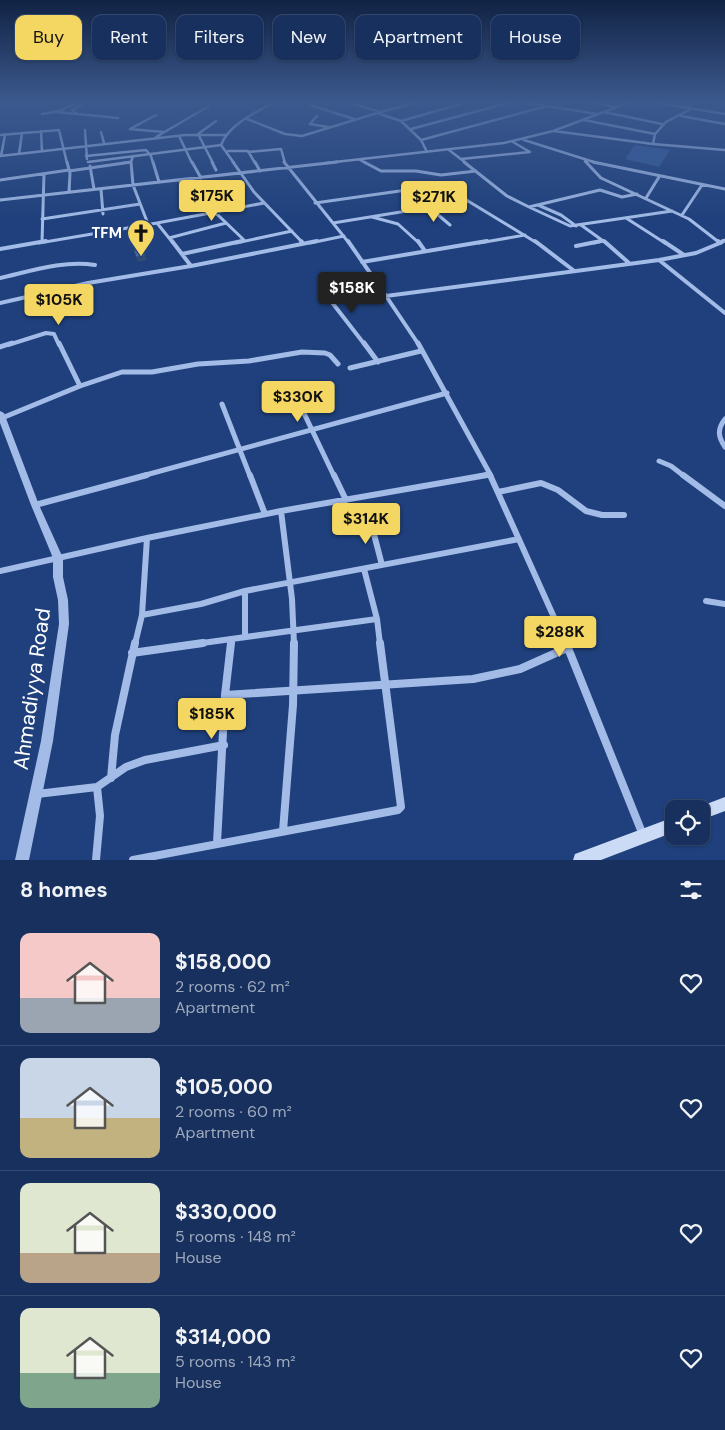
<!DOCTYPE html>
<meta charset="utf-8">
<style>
:root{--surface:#17305d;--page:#203863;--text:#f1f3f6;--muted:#9ea9bc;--line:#364b72;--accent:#f4d662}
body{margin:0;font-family:"DM Sans",sans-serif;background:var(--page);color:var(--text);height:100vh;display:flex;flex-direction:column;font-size:19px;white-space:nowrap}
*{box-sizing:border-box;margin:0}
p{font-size:16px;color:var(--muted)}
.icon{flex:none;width:28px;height:28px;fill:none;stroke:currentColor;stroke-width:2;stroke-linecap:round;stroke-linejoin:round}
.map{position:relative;height:860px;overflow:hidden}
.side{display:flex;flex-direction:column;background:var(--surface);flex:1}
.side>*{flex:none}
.guide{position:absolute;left:15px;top:15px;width:695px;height:45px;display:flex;gap:10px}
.fabs{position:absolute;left:665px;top:800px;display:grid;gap:10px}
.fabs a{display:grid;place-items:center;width:45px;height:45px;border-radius:10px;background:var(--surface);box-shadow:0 1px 4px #0004,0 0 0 1px var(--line);font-size:25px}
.price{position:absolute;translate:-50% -42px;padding:0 11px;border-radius:5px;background:var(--accent);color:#111;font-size:16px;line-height:32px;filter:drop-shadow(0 1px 2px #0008)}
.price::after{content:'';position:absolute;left:50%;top:30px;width:15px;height:11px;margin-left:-8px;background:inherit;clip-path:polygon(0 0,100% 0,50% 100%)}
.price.active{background:#222;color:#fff}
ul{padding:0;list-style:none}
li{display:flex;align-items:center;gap:15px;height:125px;padding:0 20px}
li+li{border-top:1px solid var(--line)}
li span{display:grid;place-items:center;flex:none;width:140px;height:100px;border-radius:10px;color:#555}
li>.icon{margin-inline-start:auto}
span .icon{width:60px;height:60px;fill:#fffc;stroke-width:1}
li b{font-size:21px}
h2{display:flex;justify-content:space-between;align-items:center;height:60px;padding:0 20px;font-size:21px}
.pill{padding:0 18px;border-radius:10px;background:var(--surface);box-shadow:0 1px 4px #0004,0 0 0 1px var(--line);font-size:18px;line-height:45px}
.pill.active{background:var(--accent);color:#111}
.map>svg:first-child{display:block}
</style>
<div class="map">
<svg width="725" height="860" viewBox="0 0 725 860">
<rect width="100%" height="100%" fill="#1f407c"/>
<path fill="#32599a" d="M635,145l35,5 -11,17 -34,-8z"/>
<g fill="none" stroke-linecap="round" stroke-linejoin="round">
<path stroke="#a2bbe7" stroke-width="2.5" d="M87,101l-15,9 6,4 40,4
M343,101l38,11
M394,101l14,4
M422,101l-45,12 24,8 70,-20
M516,101l81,13
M587,101l28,6
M647,101l78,13
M719,101h6
M310,105l44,14
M688,108l6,-7
M57,112l19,2
M604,112l58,12
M42,114l17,-3 18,-8
M156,115l-26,14 34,3
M317,116l-7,8 18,3
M681,116l44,8
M247,119l38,15 17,2 75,-23
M584,120l71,14 -2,10
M401,121l20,19 6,12
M411,129l104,-28
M85,130l2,29
M41,131l1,20
M554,131l99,13 72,6
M101,132l3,11
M655,134l11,-12 25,-13
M0,135l59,-5 8,33
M179,136l13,27
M156,137l53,-31
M421,140l126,-34
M524,140l73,23
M221,145l13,18
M449,150l17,13
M228,151h20l7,12
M248,152l33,-3 4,14
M19,154l3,-21
M0,156l185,-21h42
M1,156l4,-21
M86,156l60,-6 5,6 2,7
M461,159l69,-7 -17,-10
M360,160l6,3
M585,161l2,2
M88,162l133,-17c8,-21 37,-34 56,-44
M123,163l8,-1 2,-6
M213,163l-15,-29 18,-13
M326,163l178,-20 49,-12 80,-30"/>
<path stroke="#a2bbe7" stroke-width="3" d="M67,162l3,11 -1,19
M131,162l2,23 15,39
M153,162l6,20
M192,162l9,16
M212,162l4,8
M233,162l21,30 49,51
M255,162l5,9
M284,162l65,81
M364,162l17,9h35l25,4 35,-4
M464,162l43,34 22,11 71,-17 22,7 15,-3
M586,162l15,16 88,41 31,24
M593,162l132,27
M90,166l4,23
M69,171l62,-9
M0,180l69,-10
M179,180l8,11 32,25 25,24
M101,189l2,25
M646,198l13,-21
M0,200l337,-38
M315,203l127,-18 5,1 21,15
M538,205l23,10 15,11
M429,207l21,18
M529,207l41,19 102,-15
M682,215l20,-30
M372,217l26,7 21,19
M626,218l39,25
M42,219l98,-15
M157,223l107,-20
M333,223l135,-22 69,42
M581,225l25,18
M169,238l57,-15
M42,242l2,-68
M39,243l118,-20 16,20
M236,243l56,-12
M310,243l34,-7
M479,243l46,-8
M594,243l9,-2
M721,243l4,-3"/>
<path stroke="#a2bbe7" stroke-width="4" d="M172,241l19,25 126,-25
M301,241l2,2
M348,241l38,55 273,-36 37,-7 24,-10
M418,241l7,10
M535,241l38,29
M604,241l25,22
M663,241l21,14
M718,241l2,2 3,-2
M576,246l25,-5
M0,249l46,-8
M182,254l60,-13
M659,260l66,53
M362,262l125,-21
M0,278c31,-7 63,-18 95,-13
M386,296l33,49
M0,303l88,-20 103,-17
M8,345l38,-12 8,1 5,11
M365,345l-38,-49 53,-9"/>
<path stroke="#a2bbe7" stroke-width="5" d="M59,343l21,43
M364,343l14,19
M418,343l72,131 -10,2
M0,347l12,-4
M350,368l71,-17
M222,404l28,72
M301,407l33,69
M2,418l78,-32 42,-14h30l46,-8 51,-3 53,-9 23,1 5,2 8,9
M725,419c-8,10 -7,18 0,28
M659,461l12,5 13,10
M490,474l1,2
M142,476l305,-83"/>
<path stroke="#a2bbe7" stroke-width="6" d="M250,475l15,39
M334,475l12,25
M490,475l76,169
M683,475l42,31
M498,492l43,-9 17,7 28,21 16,4h22
M35,505l112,-30
M281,511l11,88 2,45
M370,519l12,46
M364,569l13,50 3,25
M0,571l147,-33 134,-27 206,-36
M245,591v46
M706,601l19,3
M142,615l59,-11 44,-13 274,-52
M135,644l7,-29 5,-77
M195,644l182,-25
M231,644l1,-5"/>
<path stroke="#a2bbe7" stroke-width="8" d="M566,643l77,192
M132,653l71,-10
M225,695l248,-16 47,-10 47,-21
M111,778l4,-43 20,-92
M37,794l60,-7 29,-20 19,-7 79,-15
M283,831l10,-126 1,-62
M217,843l8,-148 6,-52
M96,860l4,-44 -3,-29
M133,860l265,-50 3,-3 -21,-164"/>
<path fill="#a2bbe7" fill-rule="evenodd" d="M0,411l4,2 35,92 24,53v19l5,23 1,24 -16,117 -24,119h-14l26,-119 18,-117 -1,-24 -5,-23v-19l-22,-53 -31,-82z"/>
<path fill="#ccdbf5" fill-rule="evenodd" d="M725,797v14l-24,9v-11l-5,-1z
M674,817v15l-73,28h-28l2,-6z"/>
</g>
<path fill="#324a74" d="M145,256l2,4 -9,2 -2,-5z"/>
<path fill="#486aa6" stroke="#324a74" d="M143,248l2,8 -9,1 -2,-7z"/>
<linearGradient id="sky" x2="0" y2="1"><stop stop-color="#112344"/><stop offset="0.46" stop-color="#3c598e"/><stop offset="1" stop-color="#3c598e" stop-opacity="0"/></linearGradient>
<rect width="725" height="221" fill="url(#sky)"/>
<defs>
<g id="church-pin" transform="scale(1.4375)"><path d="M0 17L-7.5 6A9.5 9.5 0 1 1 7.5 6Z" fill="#f4d662" stroke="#1f407c"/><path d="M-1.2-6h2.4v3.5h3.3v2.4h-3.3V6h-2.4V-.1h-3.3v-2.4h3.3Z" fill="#111"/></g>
</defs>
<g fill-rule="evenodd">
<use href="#church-pin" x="141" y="233"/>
</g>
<g text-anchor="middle" stroke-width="4.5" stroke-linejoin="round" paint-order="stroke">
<g font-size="15" font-weight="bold" fill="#fff" stroke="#1f407c" text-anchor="end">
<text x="122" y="238">TFM</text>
</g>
<g font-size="21" fill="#fff" stroke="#1f407c">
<text transform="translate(32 689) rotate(-82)" y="7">Ahmadiyya Road</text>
</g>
</g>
</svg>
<div class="fabs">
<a><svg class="icon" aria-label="locate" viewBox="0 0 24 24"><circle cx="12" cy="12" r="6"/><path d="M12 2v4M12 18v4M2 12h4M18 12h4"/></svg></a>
</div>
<b class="price" style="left:212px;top:222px">$175K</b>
<b class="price" style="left:434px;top:223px">$271K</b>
<b class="price active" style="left:352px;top:314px">$158K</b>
<b class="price" style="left:59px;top:326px">$105K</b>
<b class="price" style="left:298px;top:423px">$330K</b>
<b class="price" style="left:366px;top:545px">$314K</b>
<b class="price" style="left:560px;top:658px">$288K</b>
<b class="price" style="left:212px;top:740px">$185K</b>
<div class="guide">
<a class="pill active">Buy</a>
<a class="pill">Rent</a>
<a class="pill">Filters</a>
<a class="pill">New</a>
<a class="pill">Apartment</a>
<a class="pill">House</a>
</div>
</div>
<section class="side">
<h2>8 homes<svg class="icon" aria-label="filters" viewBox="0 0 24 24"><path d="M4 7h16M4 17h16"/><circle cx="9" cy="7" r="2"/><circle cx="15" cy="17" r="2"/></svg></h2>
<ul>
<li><span style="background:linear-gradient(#f6c9c9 65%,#9aa5b1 0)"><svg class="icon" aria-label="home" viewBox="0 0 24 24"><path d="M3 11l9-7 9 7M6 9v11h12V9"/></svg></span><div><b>$158,000</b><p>2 rooms · 62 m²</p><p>Apartment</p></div><svg class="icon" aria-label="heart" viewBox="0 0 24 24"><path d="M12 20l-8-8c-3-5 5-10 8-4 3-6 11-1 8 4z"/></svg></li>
<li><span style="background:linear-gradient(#c9d6e8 60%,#c2b280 0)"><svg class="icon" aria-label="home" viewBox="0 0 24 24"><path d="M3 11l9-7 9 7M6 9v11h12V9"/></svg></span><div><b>$105,000</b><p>2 rooms · 60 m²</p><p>Apartment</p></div><svg class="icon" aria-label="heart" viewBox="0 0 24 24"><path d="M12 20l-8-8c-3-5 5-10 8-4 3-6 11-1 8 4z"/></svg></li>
<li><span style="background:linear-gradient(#dfe7d0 70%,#b9a48a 0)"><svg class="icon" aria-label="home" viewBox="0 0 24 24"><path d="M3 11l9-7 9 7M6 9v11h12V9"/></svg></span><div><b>$330,000</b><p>5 rooms · 148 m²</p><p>House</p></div><svg class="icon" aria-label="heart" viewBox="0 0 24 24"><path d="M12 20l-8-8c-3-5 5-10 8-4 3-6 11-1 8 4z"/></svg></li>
<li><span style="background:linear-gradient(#dfe7d0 65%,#7fa58c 0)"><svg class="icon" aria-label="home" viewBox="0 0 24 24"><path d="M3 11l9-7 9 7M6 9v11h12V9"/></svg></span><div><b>$314,000</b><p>5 rooms · 143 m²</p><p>House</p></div><svg class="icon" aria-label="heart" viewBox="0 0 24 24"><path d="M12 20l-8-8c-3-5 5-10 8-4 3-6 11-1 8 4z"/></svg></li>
</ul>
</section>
